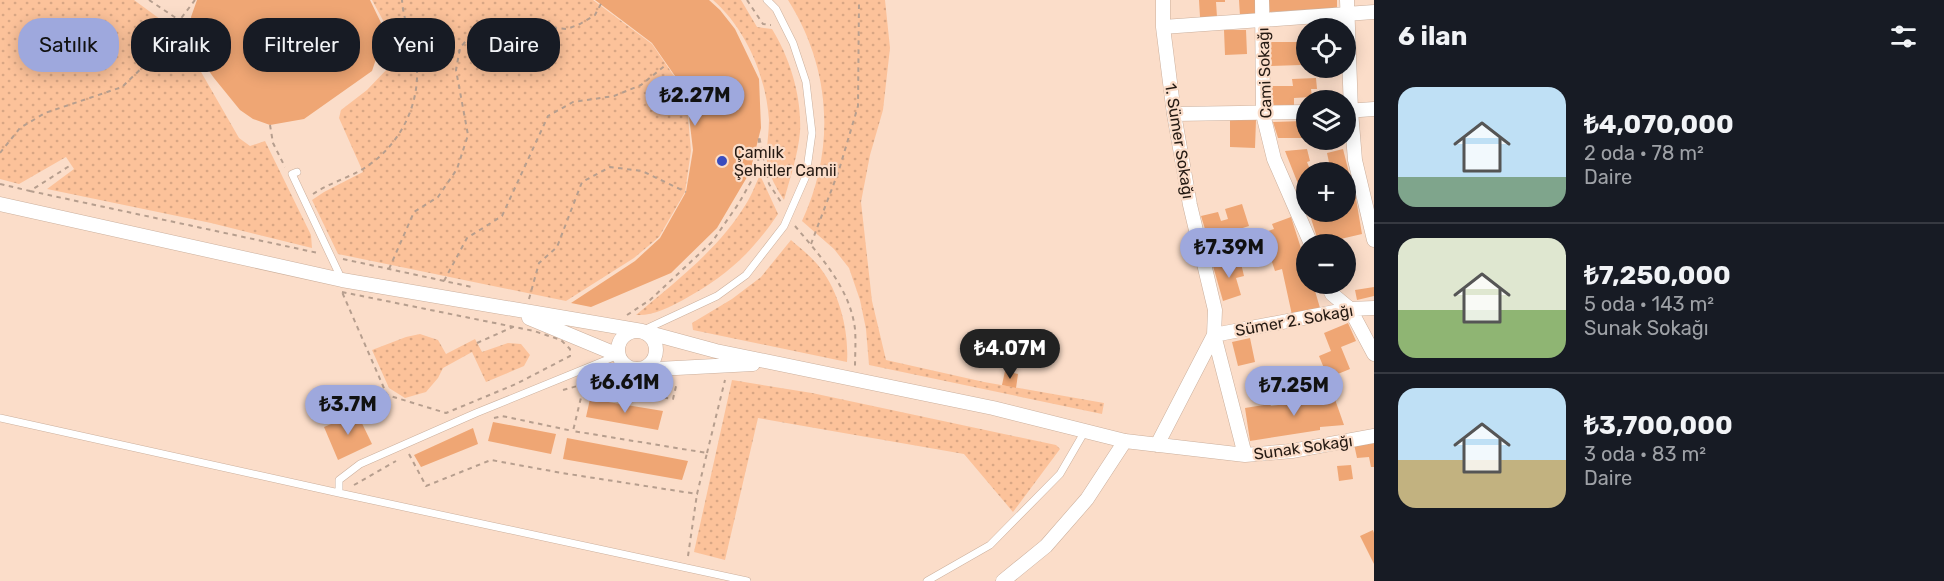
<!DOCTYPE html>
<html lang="tr">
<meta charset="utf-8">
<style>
:root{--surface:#171b24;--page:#242831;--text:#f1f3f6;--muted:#9ea1a6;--line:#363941;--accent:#9ea8dd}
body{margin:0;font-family:Rubik,sans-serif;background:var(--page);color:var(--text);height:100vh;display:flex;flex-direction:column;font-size:22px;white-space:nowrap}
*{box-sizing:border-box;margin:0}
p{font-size:20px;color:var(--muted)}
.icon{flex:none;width:33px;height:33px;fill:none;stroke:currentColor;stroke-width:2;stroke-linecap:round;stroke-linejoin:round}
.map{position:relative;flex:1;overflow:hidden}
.panel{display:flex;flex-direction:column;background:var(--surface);width:570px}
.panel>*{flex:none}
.banner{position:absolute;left:18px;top:18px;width:570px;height:54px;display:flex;gap:12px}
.tools{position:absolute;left:1296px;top:18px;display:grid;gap:12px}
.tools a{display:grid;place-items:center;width:60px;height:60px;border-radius:50%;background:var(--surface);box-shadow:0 3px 15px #0003;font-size:30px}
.price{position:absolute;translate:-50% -51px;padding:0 14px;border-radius:21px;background:var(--accent);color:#111;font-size:20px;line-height:39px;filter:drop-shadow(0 2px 3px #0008)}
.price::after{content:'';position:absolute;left:50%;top:36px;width:18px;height:14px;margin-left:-9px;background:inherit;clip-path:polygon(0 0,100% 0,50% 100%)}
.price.active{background:#222;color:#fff}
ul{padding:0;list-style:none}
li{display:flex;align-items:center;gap:18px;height:150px;padding:0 24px}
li+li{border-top:2px solid var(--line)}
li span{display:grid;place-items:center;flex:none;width:168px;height:120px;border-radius:18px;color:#555}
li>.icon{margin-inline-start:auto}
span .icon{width:72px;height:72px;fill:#fffc;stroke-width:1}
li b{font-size:26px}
h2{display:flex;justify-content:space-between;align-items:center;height:72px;padding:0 24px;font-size:26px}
.pill{padding:0 21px;border-radius:24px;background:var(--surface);box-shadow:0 3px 15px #0003;font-size:21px;line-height:54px}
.pill.active{background:var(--accent);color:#111}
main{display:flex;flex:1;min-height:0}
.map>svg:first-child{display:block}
</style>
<main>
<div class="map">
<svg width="1374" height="581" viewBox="0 0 1374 581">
<defs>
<pattern id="grass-dots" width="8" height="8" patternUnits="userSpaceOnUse" patternTransform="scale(1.5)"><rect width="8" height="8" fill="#fcc29a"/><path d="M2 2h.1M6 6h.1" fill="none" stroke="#d8a684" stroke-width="1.8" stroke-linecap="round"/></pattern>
</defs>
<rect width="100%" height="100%" fill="#fbddc9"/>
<path fill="url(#grass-dots)" d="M0,0h134l30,22 29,36 46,80 11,8 15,-5 46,94 1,13 -101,-25 -164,-34 27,-20 -8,-12 -47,27 -19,-5z
M372,0h221l59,44 22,32 14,41 3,34 -6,41 -26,45 -25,21 -68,43 -228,-47 -26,-54 12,-8 39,-20 -24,-54 2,-8 26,-20 22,-23 2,-32z
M713,0h28l16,27 15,2c18,29 30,68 28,103 -2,23 -10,46 -16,68 -7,-11 -15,-24 -17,-38 -1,-14 2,-28 2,-42 -3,-44 -23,-91 -56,-120z
M788,0h97l5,48 -7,62 -13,45 -9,47 11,99 14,59 98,22 120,21 -2,11 -233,-49 -3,-36 -6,-29 -11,-32 -15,-19 -32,-28c34,-73 29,-153 -14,-221z
M760,175l18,39c-27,40 -52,62 -95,86 -15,8 -30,16 -47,15 39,-33 83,-66 110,-111 6,-9 9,-19 14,-29z
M791,240c10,9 22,18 30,29 19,25 28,63 26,93l-154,-32 -1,-7 40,-24 29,-22z
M420,334l18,6 8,14 29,-15 7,13 26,-9 13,1 9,11 -6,11 -38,16 -14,-30 -29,16 -5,10 -12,14 -21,6 -16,-10 -17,-38 34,-13z
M732,380l80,13 244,52 4,4 -47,63 -49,-58 -206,-36 -33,142 -31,-8z"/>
<path fill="#efa674" d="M197,0h173l13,27 -2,17 -9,27 -68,48 -34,6 -17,-6 -13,-9 -26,-32 -18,-25 -5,-36z
M595,0h114l11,10 15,19 24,50 2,49 -11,44 -33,56 -46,45 -80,34 -20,-4 64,-42 25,-23 26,-46 7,-42 -4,-34 -14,-40 -23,-33z
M1199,0h26v2h-9l1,15h-17z
M1239,0h17v15l-16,1z
M1269,0h68v8l-67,4z
M1224,30h22l1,24 -22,1z
M1271,42h29l1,23 -30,1z
M1316,78l1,11h-6l1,8 -18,1v9h-23v-21h22l-1,-7z
M1230,120h26l-1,28 -25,-1z
M1304,121l2,17h-28l-5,-16z
M1307,149l3,12 -3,1 4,10h-5v32l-21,-53z
M1343,149l7,28 -4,1v-6h-15l-4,-19z
M1355,193l7,41 -43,10 -10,-32h37v-16z
M1242,204l7,22 -41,13 -7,-23 17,-4 3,9 7,-2 -3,-10z
M1291,217l15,47v20h7l7,24 -28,7 -10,-46 -7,2 -6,-18 6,-2 -7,-20 6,-2 -2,-5z
M1240,259l4,17 -8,2 5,17 -18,6 -10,-35z
M1374,287v9l-17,4 -2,-10z
M1348,323l8,18 -15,6 9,22 -22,9 -9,-22 12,-5 -7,-18z
M1250,338l5,24 -17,4 -6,-24z
M1005,371l13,3 -2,14 -14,-3z
M1331,388l13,37 -24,2v3l-70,11 -5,-33 25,-4 1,2 44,-6 -2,-11z
M590,399l73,12 -5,19 -72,-13z
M357,413l15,31 -34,16 -14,-33z
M493,422l63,12 -5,20 -63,-13z
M473,428l5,16 -57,23 -7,-12z
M567,438l121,23 -6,19 -119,-21z
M1374,441v26h-3l-2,-10 -12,1 -3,-14z
M1351,465l2,14 -14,2 -2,-15z
M1373,530l1,3v31l-14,-28z"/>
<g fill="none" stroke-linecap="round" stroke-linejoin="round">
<g stroke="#cbaf9c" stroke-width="8">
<path id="lane" d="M297,172l-5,2 50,106
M646,329l71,-33 29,-21 38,-49 22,-50 6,-43 -6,-51 -13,-39 -17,-34 -9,-9
M0,418l339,75 408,88
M339,493v-13l21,-16 116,-51 140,-57
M927,581l63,-36 70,-71 25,-43"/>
</g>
<g stroke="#cbaf9c" stroke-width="15">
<path id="street" d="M1262,0l1,114 11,45 37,85
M1347,0l4,111 4,49 19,80
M1163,27l211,-15
M1346,111l28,-2
M1174,114l132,-2
M0,204l342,76 300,51 74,20 277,57 132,33 120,14 47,-4 82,-15
M1327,284l5,10 18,15 24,45
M529,318l89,37
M618 350a19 19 0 1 1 38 0a19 19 0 1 1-38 0Z
M638,370l115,-6
M1157,445l57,-110 1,-25 -25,-105 -16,-91 -11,-87v-27
M1245,455l-31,-120 136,-26 24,-1
M1003,581l43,-35 41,-47 38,-58"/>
</g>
<path stroke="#b69e8e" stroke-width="2" stroke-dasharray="4.5 4.5" stroke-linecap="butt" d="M149,0l30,20
M747,0l16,24 8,1
M270,125l3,18 12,24
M0,153l20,-25 25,-15 77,-26 25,-24 48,-63
M0,184l30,7 41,-26
M30,191l288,62
M313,194c16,-11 36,-16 53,-27 37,-24 58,-70 49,-113 -4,-19 -12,-35 -13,-54
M795,226c25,30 55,62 60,103 1,13 0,26 0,38
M811,244l28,-74 19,-64 1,-106
M343,259l129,28
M389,269l25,-57 24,-15 19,-28 11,-34 -12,-65 4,-22 15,-18 19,-7 73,6 13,-5 15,-9 8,-15
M444,281l23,-43 35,-22 46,-100 25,-14 41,-6 27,-11 26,-21
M342,292l192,39 27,9 9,9v7l-54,28 -70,29 -59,-18z
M529,299l10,-36 18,-16 25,-65 28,-15 32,4 44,21
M627,315l23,-15 62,-58 27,-39 19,-34 1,-33 10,48 14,21
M477,343l36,-16
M563,390l36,-10 28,-4
M494,418l8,-2 71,15
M707,453l18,-73
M409,454l17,32 65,-26 71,13 135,21 10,-41 -134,-22 11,-46 89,14 4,-17
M354,485l42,-24
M688,556l9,-62"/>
<use href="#lane" stroke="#fff" stroke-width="7"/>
<use href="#street" stroke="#fff" stroke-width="14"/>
</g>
<circle fill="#394cbe" stroke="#fbddc9" stroke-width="2" cx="722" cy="161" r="6"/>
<g text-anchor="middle" stroke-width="4.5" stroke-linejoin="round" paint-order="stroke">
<g font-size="16" fill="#251a13" stroke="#fbddc9">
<text transform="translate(1264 73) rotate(-92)" y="6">Cami Sokağı</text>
<text transform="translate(1180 141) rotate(81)" y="6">1. Sümer Sokağı</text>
<text transform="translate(1294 320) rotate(-10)" y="6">Sümer 2. Sokağı</text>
<text transform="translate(1303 447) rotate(-8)" y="6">Sunak Sokağı</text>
</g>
<g font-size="16" fill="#251a13" stroke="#fbddc9" text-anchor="start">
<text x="734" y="158">Çamlık<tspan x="734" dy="18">Şehitler Camii</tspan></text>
</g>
</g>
</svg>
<div class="tools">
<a><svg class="icon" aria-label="locate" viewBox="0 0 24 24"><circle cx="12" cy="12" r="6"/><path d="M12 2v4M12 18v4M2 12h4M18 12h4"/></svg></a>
<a><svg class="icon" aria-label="layers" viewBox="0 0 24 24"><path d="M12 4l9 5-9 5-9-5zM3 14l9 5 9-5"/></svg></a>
<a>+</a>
<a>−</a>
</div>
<b class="price" style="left:695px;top:127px">₺2.27M</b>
<b class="price" style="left:1229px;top:279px">₺7.39M</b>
<b class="price active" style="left:1010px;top:380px">₺4.07M</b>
<b class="price" style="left:625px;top:414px">₺6.61M</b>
<b class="price" style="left:1294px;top:417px">₺7.25M</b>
<b class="price" style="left:348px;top:436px">₺3.7M</b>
<div class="banner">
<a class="pill active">Satılık</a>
<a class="pill">Kiralık</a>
<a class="pill">Filtreler</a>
<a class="pill">Yeni</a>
<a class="pill">Daire</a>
</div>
</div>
<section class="panel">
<h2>6 ilan<svg class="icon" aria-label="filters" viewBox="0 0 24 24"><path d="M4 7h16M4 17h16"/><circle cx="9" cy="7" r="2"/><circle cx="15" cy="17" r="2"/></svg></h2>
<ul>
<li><span style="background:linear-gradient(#bfe0f5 75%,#7fa58c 0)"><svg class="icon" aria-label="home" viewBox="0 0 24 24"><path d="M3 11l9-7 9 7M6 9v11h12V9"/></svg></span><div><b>₺4,070,000</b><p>2 oda · 78 m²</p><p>Daire</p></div></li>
<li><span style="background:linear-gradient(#dfe7d0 60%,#8fb573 0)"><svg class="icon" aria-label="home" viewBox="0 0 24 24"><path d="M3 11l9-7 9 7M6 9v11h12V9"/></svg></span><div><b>₺7,250,000</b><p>5 oda · 143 m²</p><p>Sunak Sokağı</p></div></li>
<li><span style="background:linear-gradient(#bfe0f5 60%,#c2b280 0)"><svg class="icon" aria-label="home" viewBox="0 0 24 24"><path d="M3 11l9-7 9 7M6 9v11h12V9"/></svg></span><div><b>₺3,700,000</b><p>3 oda · 83 m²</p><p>Daire</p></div></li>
</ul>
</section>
</main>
